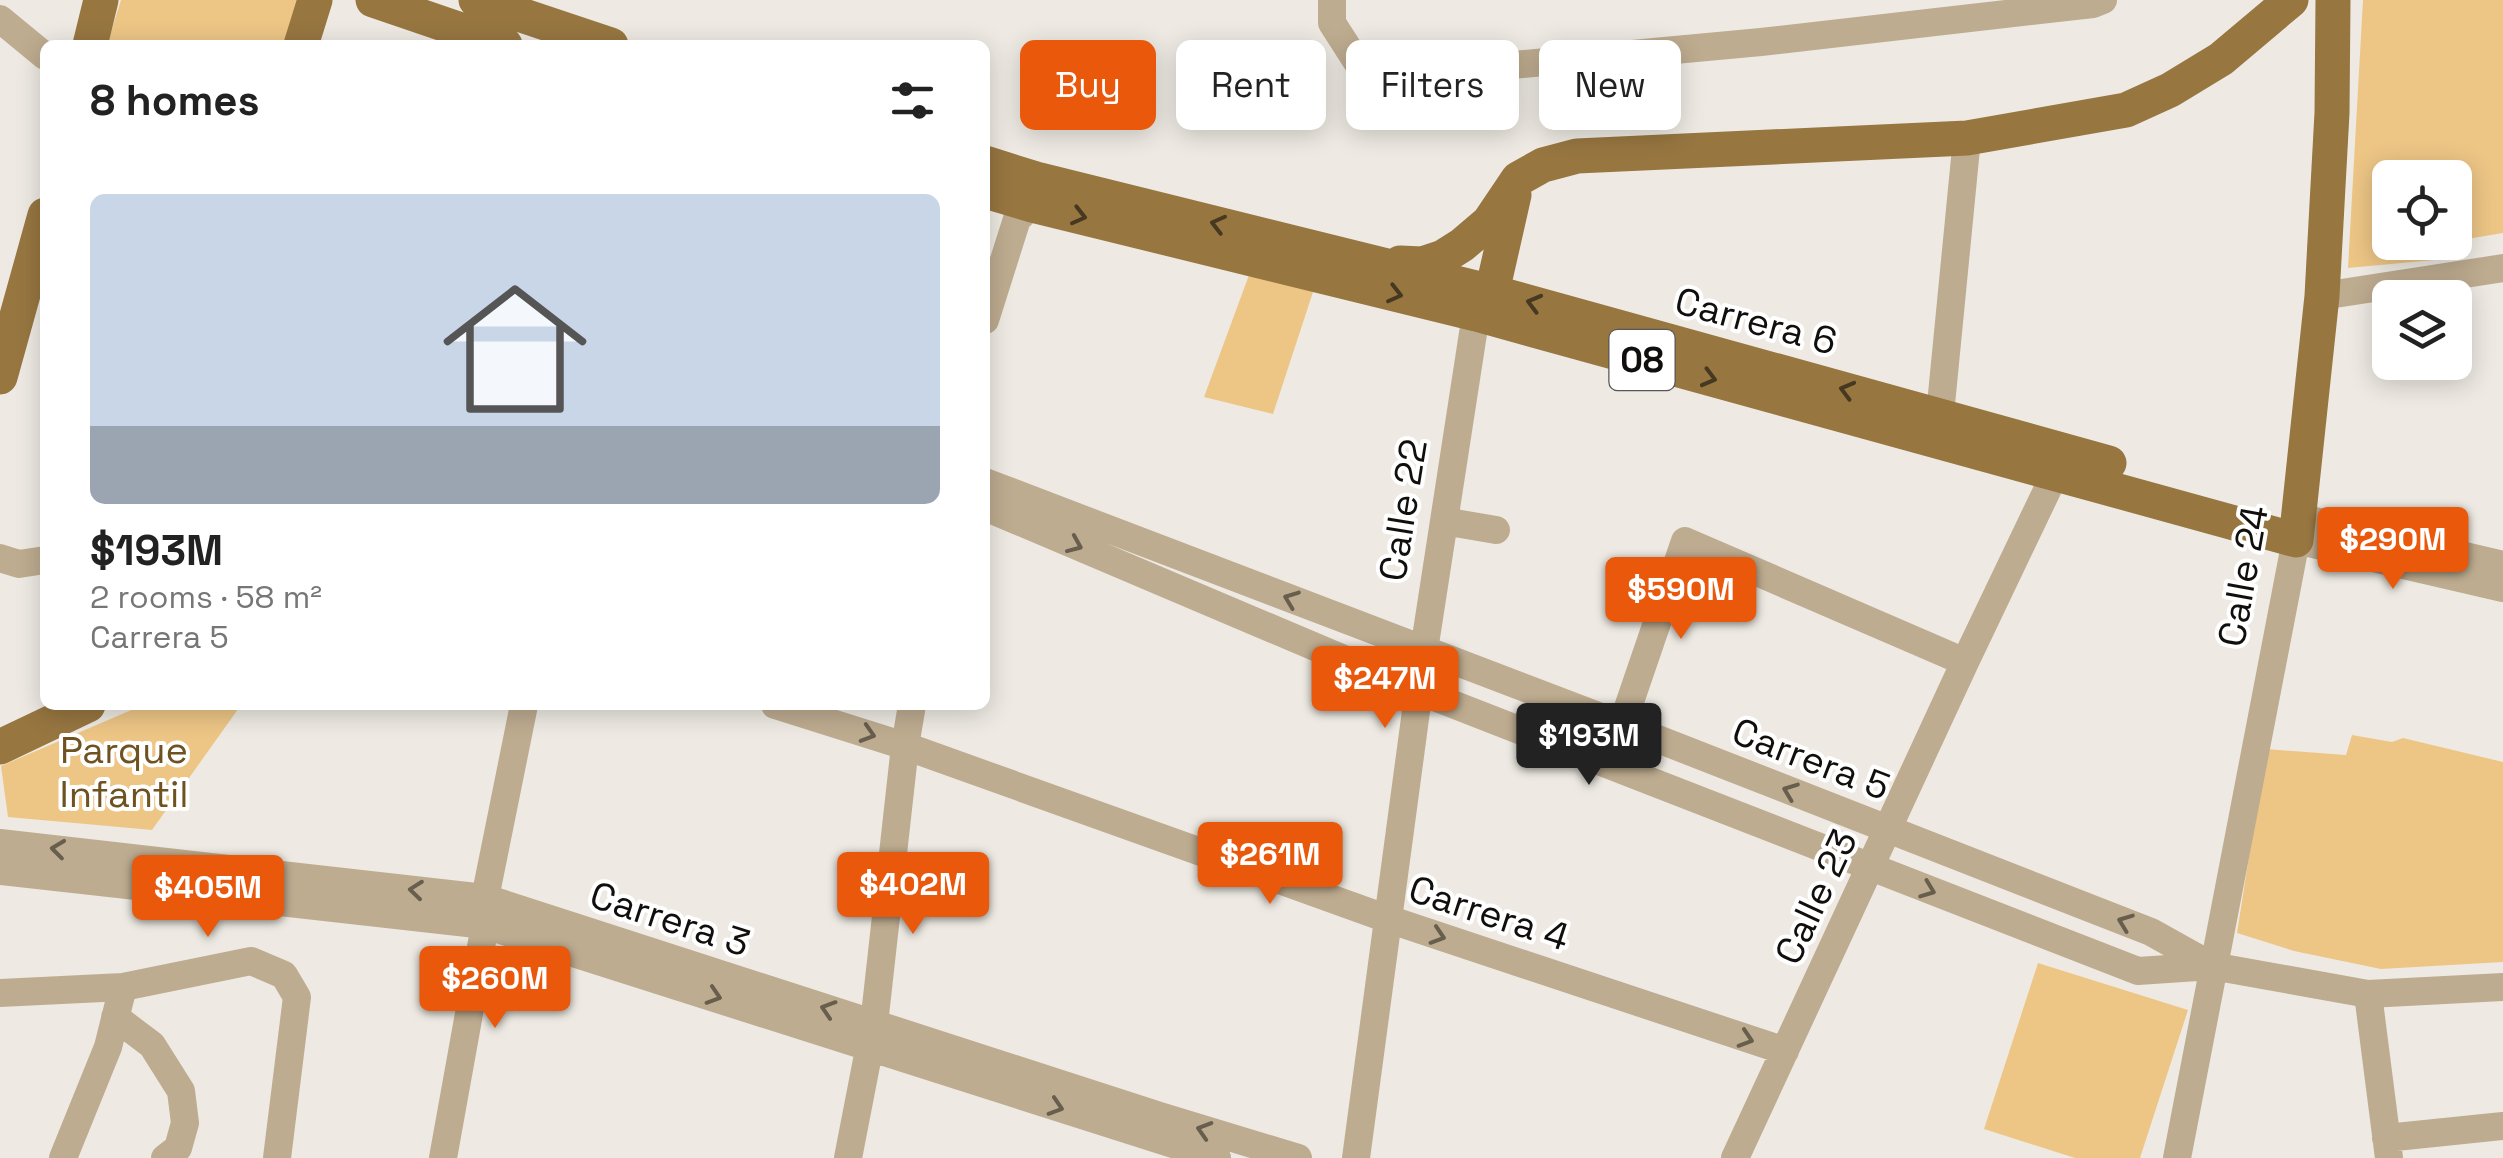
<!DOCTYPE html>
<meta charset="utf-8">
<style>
:root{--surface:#fff;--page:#f2f2f2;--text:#222;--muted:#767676;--line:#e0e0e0;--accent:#ea580c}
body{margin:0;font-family:"Space Grotesk",sans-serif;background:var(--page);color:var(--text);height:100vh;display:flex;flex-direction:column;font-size:38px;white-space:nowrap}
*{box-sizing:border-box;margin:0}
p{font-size:32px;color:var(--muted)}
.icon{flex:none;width:55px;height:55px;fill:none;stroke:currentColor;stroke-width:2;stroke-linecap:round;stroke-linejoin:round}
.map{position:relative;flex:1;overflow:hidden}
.drawer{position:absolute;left:40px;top:40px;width:950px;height:670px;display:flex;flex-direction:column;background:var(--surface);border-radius:15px;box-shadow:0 5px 25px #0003}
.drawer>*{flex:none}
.guide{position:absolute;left:1020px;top:40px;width:950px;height:90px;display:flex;gap:20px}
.controls{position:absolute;left:2372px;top:160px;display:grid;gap:20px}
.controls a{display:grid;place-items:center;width:100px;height:100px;border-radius:15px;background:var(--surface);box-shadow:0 5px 25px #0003;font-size:50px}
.price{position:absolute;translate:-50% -85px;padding:0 22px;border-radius:10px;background:var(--accent);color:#fff;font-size:32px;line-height:65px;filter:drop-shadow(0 2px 5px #0008)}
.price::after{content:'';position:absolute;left:50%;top:60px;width:30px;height:22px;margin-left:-15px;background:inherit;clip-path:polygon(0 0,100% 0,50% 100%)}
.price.current{background:#222;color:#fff}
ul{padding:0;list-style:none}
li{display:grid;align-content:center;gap:20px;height:530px;padding:0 50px}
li+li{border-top:2px solid var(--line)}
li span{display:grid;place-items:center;height:310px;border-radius:15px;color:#555}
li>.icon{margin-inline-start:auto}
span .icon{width:180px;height:180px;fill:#fffc;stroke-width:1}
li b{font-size:42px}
h2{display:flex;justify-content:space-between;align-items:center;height:120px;padding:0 50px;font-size:42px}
.tag{padding:0 35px;border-radius:15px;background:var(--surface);box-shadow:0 5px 25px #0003;font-size:35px;line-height:90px}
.tag.current{background:var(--accent);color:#fff}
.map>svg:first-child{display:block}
</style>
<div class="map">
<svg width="2503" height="1158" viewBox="0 0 2503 1158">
<rect width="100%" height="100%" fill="#eeeae3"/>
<path fill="#edc686" d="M121,0h178l-15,45h-177z
M2363,0h140v233l-48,8v-63h-65v64l58,1 -14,17 -86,8z
M1249,275l65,14 -41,125 -69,-17z
M143,705h98l-89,125 -144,-13 -7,-51z
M2352,735l40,7 11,-4 100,24v200l-122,7 -87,-18 -57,-18 29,-184 80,6z
M2038,963l150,47 -48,148h-65l-91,-29z"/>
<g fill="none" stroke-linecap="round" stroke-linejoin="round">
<path stroke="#beac90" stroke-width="28" d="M1332,0v23l25,39 44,8 36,2 324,-30 332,-38 10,-4
M0,19l45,37
M2322,296l181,-28
M985,320l32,-101 15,-14 3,-16
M1938,435l29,-297
M985,482l637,243 529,207 61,34
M985,507l434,184 719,280 74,-5 156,28 135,-7
M2298,517l205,48
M1455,523l41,7
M0,558l19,6 26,-4
M775,705l130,41 483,173 397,132
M1622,725l63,-184 280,121
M0,843l485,55 675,218 138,42
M0,871l485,54 732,233
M0,993l123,-6 128,-26 33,14 13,22 -20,161
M2368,994l21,164
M115,1017l37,28 29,46 4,32 -7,25 -13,10
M2386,1138l117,-12
M63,1158l45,-111 15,-60
M443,1158l42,-233v-27l39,-193
M848,1158l26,-134 31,-278 7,-41
M1356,1158l69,-514 51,-330
M1735,1158l230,-496 98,-205
M2177,1158l119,-618 207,48"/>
<path stroke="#977640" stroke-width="35" d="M373,0l132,45
M476,0l135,45
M90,45l11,-45
M301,45l14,-45
M985,163l51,16 456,113 617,171
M985,191l47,14 444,109 820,226 26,-244 10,-183 1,-113
M1400,263l22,1 21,-7 19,-12 27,-23 29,-43 25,-14 34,-9 390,-18 159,-28 44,-20 51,-31 70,-59
M1478,311l14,-19 22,-97
M0,377l45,-162
M0,747l88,-42"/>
</g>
<defs><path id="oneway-chevron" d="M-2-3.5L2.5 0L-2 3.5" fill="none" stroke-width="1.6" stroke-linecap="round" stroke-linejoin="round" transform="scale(2.5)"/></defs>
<g stroke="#463821">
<use href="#oneway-chevron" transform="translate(1079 216) rotate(14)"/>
<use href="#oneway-chevron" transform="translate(1218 224) rotate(-166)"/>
<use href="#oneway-chevron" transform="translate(1395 294) rotate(14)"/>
<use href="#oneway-chevron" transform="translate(1534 303) rotate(-165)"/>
<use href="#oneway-chevron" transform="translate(1709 378) rotate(15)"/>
<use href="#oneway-chevron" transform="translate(1847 390) rotate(-165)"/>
</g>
<g stroke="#675e4e">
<use href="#oneway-chevron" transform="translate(1075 545) rotate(23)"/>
<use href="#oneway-chevron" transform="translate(1291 599) rotate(-159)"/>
<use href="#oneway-chevron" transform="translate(868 734) rotate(17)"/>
<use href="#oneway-chevron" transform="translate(1790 791) rotate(-159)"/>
<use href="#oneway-chevron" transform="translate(58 849) rotate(-173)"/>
<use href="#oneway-chevron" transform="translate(416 890) rotate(-174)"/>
<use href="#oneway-chevron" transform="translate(1928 890) rotate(21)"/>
<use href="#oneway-chevron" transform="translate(2125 922) rotate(-159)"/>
<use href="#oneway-chevron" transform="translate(1438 936) rotate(18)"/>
<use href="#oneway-chevron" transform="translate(714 996) rotate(18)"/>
<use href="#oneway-chevron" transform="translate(828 1009) rotate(-162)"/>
<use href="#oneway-chevron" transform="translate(1746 1039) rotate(18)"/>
<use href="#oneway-chevron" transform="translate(1056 1107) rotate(18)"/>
<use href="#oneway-chevron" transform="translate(1204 1130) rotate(-163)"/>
</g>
<g text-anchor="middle" stroke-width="8" stroke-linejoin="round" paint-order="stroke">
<rect fill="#fff" stroke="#585756" stroke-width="2.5" x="1609.5" y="330" width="65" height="60" rx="8"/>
<g font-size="35" font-weight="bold" fill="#100f0d">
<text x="1642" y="372">08</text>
</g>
<g font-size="38" fill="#100f0d" stroke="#fff">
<text transform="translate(1756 321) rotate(15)" y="13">Carrera 6</text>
<text transform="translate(1403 510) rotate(-81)" y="13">Calle 22</text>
<text transform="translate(2243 576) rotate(-80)" y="13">Calle 24</text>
<text transform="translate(1811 759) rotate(21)" y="13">Carrera 5</text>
<text transform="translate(1816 897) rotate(-65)" y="13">Calle 23</text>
<text transform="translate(1489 913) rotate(18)" y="13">Carrera 4</text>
<text transform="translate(670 919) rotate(18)" y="13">Carrera 3</text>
</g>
<g font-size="38" fill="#6e5220" stroke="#fff">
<text x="124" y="763">Parque<tspan x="124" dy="44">Infantil</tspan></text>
</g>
</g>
</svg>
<div class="controls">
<a><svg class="icon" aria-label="locate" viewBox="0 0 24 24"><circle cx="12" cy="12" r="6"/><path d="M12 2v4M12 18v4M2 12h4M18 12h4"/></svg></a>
<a><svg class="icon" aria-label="layers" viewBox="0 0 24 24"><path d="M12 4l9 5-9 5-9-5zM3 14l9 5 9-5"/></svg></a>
</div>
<b class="price" style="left:2393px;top:592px">$290M</b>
<b class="price" style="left:1681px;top:642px">$590M</b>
<b class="price" style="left:1385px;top:731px">$247M</b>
<b class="price current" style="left:1589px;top:788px">$193M</b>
<b class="price" style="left:1270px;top:907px">$261M</b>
<b class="price" style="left:913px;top:937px">$402M</b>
<b class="price" style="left:208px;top:940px">$405M</b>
<b class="price" style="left:495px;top:1031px">$260M</b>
<div class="guide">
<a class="tag current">Buy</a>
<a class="tag">Rent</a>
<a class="tag">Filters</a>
<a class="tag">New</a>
</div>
<section class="drawer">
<h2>8 homes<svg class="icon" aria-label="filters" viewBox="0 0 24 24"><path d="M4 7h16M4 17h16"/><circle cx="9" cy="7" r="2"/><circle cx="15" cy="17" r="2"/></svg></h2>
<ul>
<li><span style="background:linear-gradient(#c9d6e8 75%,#9aa5b1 0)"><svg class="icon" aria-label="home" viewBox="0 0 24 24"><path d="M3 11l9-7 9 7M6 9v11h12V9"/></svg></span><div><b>$193M</b><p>2 rooms · 58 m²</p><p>Carrera 5</p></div></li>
</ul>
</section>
</div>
